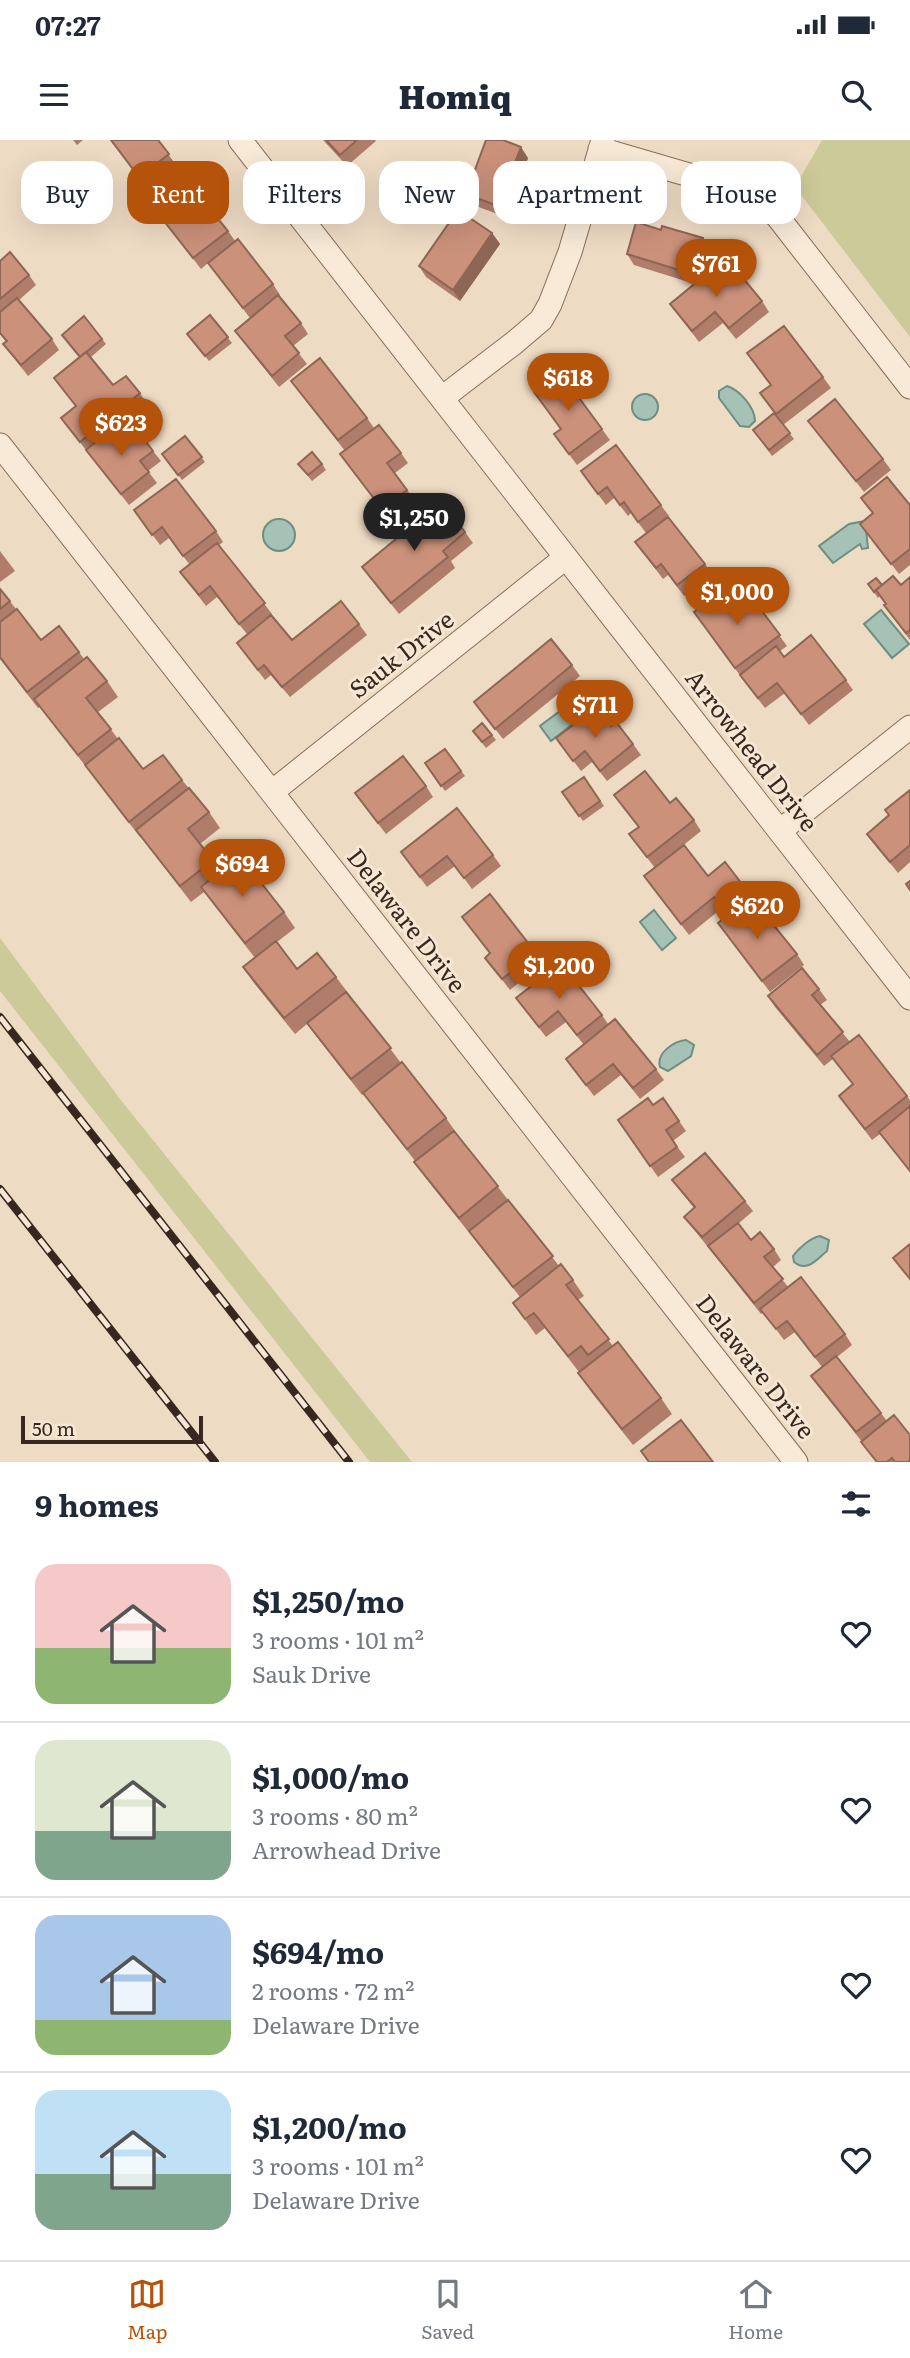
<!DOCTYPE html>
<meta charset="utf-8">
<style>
:root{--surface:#fff;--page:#f6f6f7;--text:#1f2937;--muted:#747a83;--line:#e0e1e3;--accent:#b45309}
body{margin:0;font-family:Literata,serif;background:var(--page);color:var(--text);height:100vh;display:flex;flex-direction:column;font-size:26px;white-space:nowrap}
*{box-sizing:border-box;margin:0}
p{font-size:23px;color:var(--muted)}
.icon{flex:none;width:38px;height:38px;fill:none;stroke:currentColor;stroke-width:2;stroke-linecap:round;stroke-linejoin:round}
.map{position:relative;height:1322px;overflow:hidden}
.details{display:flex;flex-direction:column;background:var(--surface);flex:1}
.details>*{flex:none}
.banner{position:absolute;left:21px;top:21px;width:868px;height:63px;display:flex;gap:14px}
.scale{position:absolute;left:21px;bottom:18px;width:182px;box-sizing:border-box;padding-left:7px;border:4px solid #38271f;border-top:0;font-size:19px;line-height:24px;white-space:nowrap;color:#38271f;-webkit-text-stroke:5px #f5e7d4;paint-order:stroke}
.price{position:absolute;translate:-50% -60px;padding:0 16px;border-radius:24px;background:var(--accent);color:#fff;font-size:23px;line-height:46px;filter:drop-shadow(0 2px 4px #0008)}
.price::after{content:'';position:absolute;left:50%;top:42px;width:21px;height:16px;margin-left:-10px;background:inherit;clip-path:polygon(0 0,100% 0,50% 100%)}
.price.current{background:#222;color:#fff}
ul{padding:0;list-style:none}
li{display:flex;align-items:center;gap:21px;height:175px;padding:0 35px}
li+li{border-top:2px solid var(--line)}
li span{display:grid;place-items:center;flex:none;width:196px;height:140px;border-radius:21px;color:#555}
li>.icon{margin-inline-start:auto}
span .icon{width:84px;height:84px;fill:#fffc;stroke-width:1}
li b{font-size:30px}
h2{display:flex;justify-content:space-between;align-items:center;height:84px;padding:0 35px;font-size:30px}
.tag{padding:0 24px;border-radius:21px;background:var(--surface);box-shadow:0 7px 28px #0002;font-size:24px;line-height:63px}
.tag.current{background:var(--accent);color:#fff}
.status{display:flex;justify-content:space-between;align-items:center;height:49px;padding:0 35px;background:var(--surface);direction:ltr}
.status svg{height:19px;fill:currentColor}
header{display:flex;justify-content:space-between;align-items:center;height:91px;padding:0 35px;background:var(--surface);font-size:32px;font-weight:800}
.menu{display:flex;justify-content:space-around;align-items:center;height:98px;border-top:2px solid var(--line);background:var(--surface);font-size:19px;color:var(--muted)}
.menu a{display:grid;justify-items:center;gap:4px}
.menu .current{color:var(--accent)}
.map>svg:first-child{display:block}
</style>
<div class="status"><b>07:27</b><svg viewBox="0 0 49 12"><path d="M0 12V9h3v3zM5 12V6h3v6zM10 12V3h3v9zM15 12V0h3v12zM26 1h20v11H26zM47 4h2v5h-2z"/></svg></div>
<header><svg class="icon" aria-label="menu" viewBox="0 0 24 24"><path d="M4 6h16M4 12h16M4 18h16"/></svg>Homiq<svg class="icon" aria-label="search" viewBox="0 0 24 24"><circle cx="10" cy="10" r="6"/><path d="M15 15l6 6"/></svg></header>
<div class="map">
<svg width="910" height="1322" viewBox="0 0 910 1322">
<rect width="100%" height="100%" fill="#eedbc4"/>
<path fill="#ccca98" d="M822,0h88v197l-115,-150z
M0,798l120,161 292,363h-42l-370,-471z"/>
<path fill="#a6c1b5" stroke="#6d8f82" stroke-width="2" d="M727,246c13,4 28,22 28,35l-6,6 -9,-1 -21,-28v-7z
M632 267a13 13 0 1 1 26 0a13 13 0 1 1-26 0Z
M263 395a16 16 0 1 1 32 0a16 16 0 1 1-32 0Z
M865,381l3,27 -6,1 -2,-5 -27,19 -14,-17 30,-22z
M881,470l28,34 -17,14 -28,-34z
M568,565l11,14 -28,22 -11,-15z
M654,770l22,28 -14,12 -22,-28z
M686,900l8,5 -3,11 -23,15 -8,-4c-4,-14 14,-26 26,-27z
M820,1096l9,4 -2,11c-10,8 -20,22 -33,11l-1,-6c6,-8 17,-18 27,-20z"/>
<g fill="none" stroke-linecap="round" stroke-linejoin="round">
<g stroke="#886c5b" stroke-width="25">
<path id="minor" d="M240,0l670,858
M600,9l144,42 33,25 133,171
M442,258l72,-55 27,-23 9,-16 20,-52 33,-112
M0,305l796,1017
M272,652l293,-234
M781,690l129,-103"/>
</g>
<use href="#minor" stroke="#f8ead7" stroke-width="23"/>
<g stroke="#38271f" stroke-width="8">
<path id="rail" d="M0,877l349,445
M0,1049l215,273"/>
</g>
<use href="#rail" stroke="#f5e7d4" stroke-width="5" stroke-dasharray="16" stroke-linecap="butt"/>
</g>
<path fill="#af7d6a" d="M73,0h10l-6,5z
M110,0h48l18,25 -29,23z
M323,0h52l1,1 -29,25z
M528,18l-22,59 -33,-12 -7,-11z
M153,67l51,7 24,17 7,10 38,43 7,11 -1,1 22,27 7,11 -15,12 14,18 -28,23 -44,-56 15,-13 -42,-55 -7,6z
M661,90l42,8 7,11 -9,30 30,-1 31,23 7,11 -33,27 -13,-16 -24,19 -29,-38 25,-20 -61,-19 -7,-11z
M492,93l8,11 -40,57 -34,-24 -7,-11z
M0,121l29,14 7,10 -17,15 33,39 7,11 -31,26 -25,-32 3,-2 -6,-8z
M210,175l22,28 -23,18 -18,-22z
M102,199l4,5 -15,13 22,28 27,8 7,11 -30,25 11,14 25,8 8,10 -13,10 9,12 -28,22 -68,-87 15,-11 -22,-29z
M560,232l50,68 -33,25 -23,-31 6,-5z
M823,237l8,11 -48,37 11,14 -22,17 -19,-26 30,-5 -23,-32z
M291,241l76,37 7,10 27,25 7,10 -13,10 20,28 -25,19 -42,-55 -3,-14z
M808,281l75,38 8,11 -27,22z
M185,296l20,26 -23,18 -20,-26z
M616,305l53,71 -23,17 -15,-20 -3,3 -14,-18 -8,7 -25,-34z
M298,324h24l4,6 -14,11z
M861,358l49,7v60l-11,9 -39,-50 13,-10z
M134,370l82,21 7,11 -4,3 53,69 -25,20 -30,-37 -11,9 -26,-34 10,-7 -21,-27 -9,7z
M465,392l8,11 -22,18 4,7 -56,46 -37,-47z
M635,402l70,22 7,10 -28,22 -16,-21 -5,4z
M0,411l15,20 -15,11z
M910,437v63l-26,-35 2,-1 -6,-8 -2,2 -10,-14 14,1h19z
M0,449l41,51 38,12 5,7 23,22 11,16 -20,15 20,27 25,30 39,11 27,32 11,16 -20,16 21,27 63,41 11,16 -18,14 20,27 39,8 65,86 45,55 11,16 102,132 14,14 11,16 -6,4 35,46 48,52 11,16 -39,31 -44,-56 -11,-16 14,-11 -13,10 -34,-44 -9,7 -23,-32 7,-6 -95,-120 -10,-16 -51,-67 -2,1 -55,-71 -12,10 -41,-51 -11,-16 12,-9 -51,-66 -13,10 -50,-65h-1l-100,-130 -2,1 -38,-49z
M752,458l35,48 -7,5 4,6 62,23 7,10 -44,35 -24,-32 -20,15 -18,-23 -53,-73 43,-4z
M359,484l8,11 -77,62 -19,-22 -6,5 -28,-37 55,-3z
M572,525l8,11 -77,63 -29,-37z
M482,583l14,17 -10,8 -13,-17z
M611,586l22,18 8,11 -34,26 -15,-19 -11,9 -25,-33z
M445,609l20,27 -20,15 -20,-28z
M584,637l20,29 -21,15 -21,-29z
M426,646l7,11 -47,37 -23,-30z
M910,650v72l-12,11 -31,-39 22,-18z
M614,655l56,8 24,17 7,11 -46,37 -26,-34 9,-7z
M401,712l92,3 8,11 -29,23 -17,-23 -28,21z
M644,736h64l34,8 8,11 -24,18 -4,-5 -33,27z
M462,777l74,36 7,10 -33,27 -25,-32 5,-4z
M718,783l79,31 7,11 -34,27z
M819,849l8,11 -7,5 30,37 57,54 3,4v72l-30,-38 -8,6 -33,-44 14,-11 -20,-26 -9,7 -49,-59 -7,-11z
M516,858l86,17 6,9 48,45 8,11 -24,19 -19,-24 -27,21 -28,-37 18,-14 -18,-23 -20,15z
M663,958l23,33 -13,10 12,16 -27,20 -40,-57 35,-15z
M672,1040l73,21 8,10 -15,13 13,16 23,9 7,11 -8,7 15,20 57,47 7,11 -15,12 50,64 23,14v27h-34l-15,-20h1l-51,-66 11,-9 -27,-35 -11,8 -21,-28 -2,2 -69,-87 -8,-10 10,-9z"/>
<path fill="#8e6656" d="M521,7l7,11 -22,59 -8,-11z
M492,93l8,11 -40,57 -7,-11z
M703,98l7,11 -11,36 -7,-11z"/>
<path fill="#cb917b" stroke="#8e6656" stroke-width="2" d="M111,0h47l11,14 -30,23z
M326,0h31l-17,15z
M486,0h17l18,7 -23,59 -32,-12z
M182,45l22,29 6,-5 18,22 -35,27 -40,-51z
M458,70l34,23 -39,57 -34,-24z
M636,82l25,8 1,-4 41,12 -11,36 -65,-20z
M238,99l35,45 -30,24 -35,-45z
M10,112l19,23 -29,24v-38z
M719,124l12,14 7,-6 24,29 -33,27 -14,-16 -23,19 -22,-27z
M278,155l23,28 -16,13 14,17 -27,23 -37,-45z
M17,158l35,41 -31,26 -18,-21 4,-3 -7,-8v-21z
M210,175l18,22 -23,19 -18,-22z
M84,176l18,23 -22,18 -18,-22z
M784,186l39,51 -47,37 -16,-21 11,-8 -24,-32z
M86,212l27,33 13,-9 14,17 -60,49 -19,-24 15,-12 -22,-28z
M320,218l47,60 -29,22 -47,-59z
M560,232l42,57 -33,25 -15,-20 7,-5 -27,-37z
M835,259l48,60 -27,22 -48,-60z
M774,273l16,20 -21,17 -16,-20z
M379,285l22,28 -14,10 20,27 -25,19 -42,-55z
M115,286l13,17 12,-9 13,17 -13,10 9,11 -28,22 -35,-44z
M185,296l17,21 -24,18 -16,-21z
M616,305l45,60 -23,17 -14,-20 -4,3 -13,-18 -9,7 -17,-23z
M312,312l10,12 -14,11 -10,-11z
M887,337l23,28v44l-19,15 -31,-40 13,-11 -12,-15z
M176,339l40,52 -33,25 -21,-29 -10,8 -18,-25z
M441,362l24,30 -22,19 5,6 -57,46 -29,-36z
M668,377l37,47 -28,21 -16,-21 -5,4 -21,-26z
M217,403l48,60 -26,21 -29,-38 -11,9 -19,-23z
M893,436l8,9 9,-8v53l-4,3 -22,-28 2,-1 -10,-14z
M876,438l6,7 -8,7 -6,-8z
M0,449l10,12 -10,8z
M724,450l13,18 15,-10 28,37 -45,33 -41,-56z
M341,461l18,23 -77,63 -18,-22 -6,5 -21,-27 34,-28 21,25z
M17,469l24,31 18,-14 20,26 -52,40 -27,-35v-35z
M811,495l35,45 -45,34 -24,-31 -19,15 -18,-23 36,-29 8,11z
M551,499l21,26 -77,64 -21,-27z
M87,517l20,24 -21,17 25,31 -33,26 -44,-56z
M597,567l14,19 5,-4 17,22 -33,27 -15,-20 -12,10 -17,-23z
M482,583l10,12 -10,7 -9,-11z
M119,598l24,31 20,-14 19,25 -53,42 -44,-57z
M445,609l16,22 -20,15 -16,-23z
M403,616l23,30 -48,37 -23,-30z
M645,631l25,32 6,-5 18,22 -47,37 -18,-23 10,-7 -25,-32z
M584,637l16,24 -21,15 -17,-24z
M189,648l20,24 -21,17 25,31 -33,26 -44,-56z
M910,650v55l-20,17 -23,-28 22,-19 -4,-5z
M457,668l36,47 -29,23 -17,-22 -27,21 -19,-25z
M684,705l24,31 17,-14 17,22 -23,18 -5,-5 -33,27 -37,-48z
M240,716l44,56 -39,31 -44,-56z
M910,741v9l-4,-6z
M490,754l46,59 -34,26 -17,-21 5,-5 -28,-36z
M746,761l16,21 6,-4 29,36 -35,27 -44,-58z
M276,801l21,28 20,-16 19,24 -52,41 -41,-51z
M561,823l41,52 -25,20 -19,-24 -19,16 -23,-29z
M802,828l17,21 -7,6 31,37 -26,23 -49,-59z
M346,852l45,56 -40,31 -44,-56z
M615,879l41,50 -23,19 -20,-24 -27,21 -20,-26z
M859,895l48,61 -42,33 -26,-33 14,-12 -22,-28z
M402,922l44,56 -39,31 -44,-56z
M648,958l5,7 10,-7 16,23 -13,9 11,17 -27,19 -32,-46z
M910,966v65l-31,-39z
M454,991l44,55 -39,32 -45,-56z
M705,1013l40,48 -43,36 -18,-20 11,-10 -23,-27z
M508,1060l45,56 -40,31 -44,-56z
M738,1083l13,17 9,-8 14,17 -10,8 19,22 -29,24 -46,-57z
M910,1104v35l-17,-21z
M561,1124l12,16 -7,5 43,54 -21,16 -7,-9 -13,10 -34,-43 -9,6 -12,-16z
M801,1137l44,57 -30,23 -28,-36 -11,8 -16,-20z
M618,1202l43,56 -39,31 -44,-56z
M836,1216l45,57 -25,19 -45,-56z
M894,1275l16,20v25l-2,2h-13l-3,-4 -5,4h-10l-16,-20z
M681,1280l32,42h-64l-8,-11z"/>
<g text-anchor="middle" stroke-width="6" stroke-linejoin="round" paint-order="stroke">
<g font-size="24" fill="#38271f" stroke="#f5e7d4">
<text transform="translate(402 515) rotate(-38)" y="8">Sauk Drive</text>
<text transform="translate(751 611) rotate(52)" y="8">Arrowhead Drive</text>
<text transform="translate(406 781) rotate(52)" y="8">Delaware Drive</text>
<text transform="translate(755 1227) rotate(52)" y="8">Delaware Drive</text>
</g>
</g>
</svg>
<div class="scale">50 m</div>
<b class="price" style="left:716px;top:159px">$761</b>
<b class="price" style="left:568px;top:273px">$618</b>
<b class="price" style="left:121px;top:318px">$623</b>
<b class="price current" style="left:414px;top:413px">$1,250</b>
<b class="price" style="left:737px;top:487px">$1,000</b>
<b class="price" style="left:595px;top:600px">$711</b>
<b class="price" style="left:242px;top:759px">$694</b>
<b class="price" style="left:757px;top:801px">$620</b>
<b class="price" style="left:559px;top:861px">$1,200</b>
<div class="banner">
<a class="tag">Buy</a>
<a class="tag current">Rent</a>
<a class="tag">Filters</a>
<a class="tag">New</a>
<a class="tag">Apartment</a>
<a class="tag">House</a>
</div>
</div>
<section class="details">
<h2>9 homes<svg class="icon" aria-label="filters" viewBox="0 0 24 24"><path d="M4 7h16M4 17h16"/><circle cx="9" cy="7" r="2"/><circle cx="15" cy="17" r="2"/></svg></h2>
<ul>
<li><span style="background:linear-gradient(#f6c9c9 60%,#8fb573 0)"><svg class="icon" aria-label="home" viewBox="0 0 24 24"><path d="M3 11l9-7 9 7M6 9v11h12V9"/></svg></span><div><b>$1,250/mo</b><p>3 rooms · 101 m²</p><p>Sauk Drive</p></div><svg class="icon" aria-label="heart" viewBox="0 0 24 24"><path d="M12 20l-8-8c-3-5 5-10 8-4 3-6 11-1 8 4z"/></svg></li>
<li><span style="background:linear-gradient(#dfe7d0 65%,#7fa58c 0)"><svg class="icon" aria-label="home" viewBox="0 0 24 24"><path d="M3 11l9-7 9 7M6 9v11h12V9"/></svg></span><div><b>$1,000/mo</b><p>3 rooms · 80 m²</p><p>Arrowhead Drive</p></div><svg class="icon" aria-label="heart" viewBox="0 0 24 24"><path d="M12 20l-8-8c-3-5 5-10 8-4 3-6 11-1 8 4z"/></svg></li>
<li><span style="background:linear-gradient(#a9c7e8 75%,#8fb573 0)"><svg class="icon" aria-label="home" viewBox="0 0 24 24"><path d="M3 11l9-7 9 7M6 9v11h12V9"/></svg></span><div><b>$694/mo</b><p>2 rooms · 72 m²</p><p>Delaware Drive</p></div><svg class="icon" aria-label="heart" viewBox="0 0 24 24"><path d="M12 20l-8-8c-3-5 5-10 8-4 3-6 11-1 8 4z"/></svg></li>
<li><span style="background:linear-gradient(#bfe0f5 60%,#7fa58c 0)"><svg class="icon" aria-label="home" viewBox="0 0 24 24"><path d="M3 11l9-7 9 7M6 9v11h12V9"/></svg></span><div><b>$1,200/mo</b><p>3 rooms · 101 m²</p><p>Delaware Drive</p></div><svg class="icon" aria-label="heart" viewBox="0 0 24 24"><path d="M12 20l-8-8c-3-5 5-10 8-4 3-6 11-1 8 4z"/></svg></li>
</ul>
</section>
<nav class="menu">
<a class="current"><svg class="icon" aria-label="map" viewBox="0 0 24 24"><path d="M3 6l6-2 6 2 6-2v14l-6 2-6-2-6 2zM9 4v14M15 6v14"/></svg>Map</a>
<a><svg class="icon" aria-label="saved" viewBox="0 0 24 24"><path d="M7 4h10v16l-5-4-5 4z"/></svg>Saved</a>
<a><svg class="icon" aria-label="home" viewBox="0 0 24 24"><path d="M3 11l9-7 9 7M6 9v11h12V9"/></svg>Home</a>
</nav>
